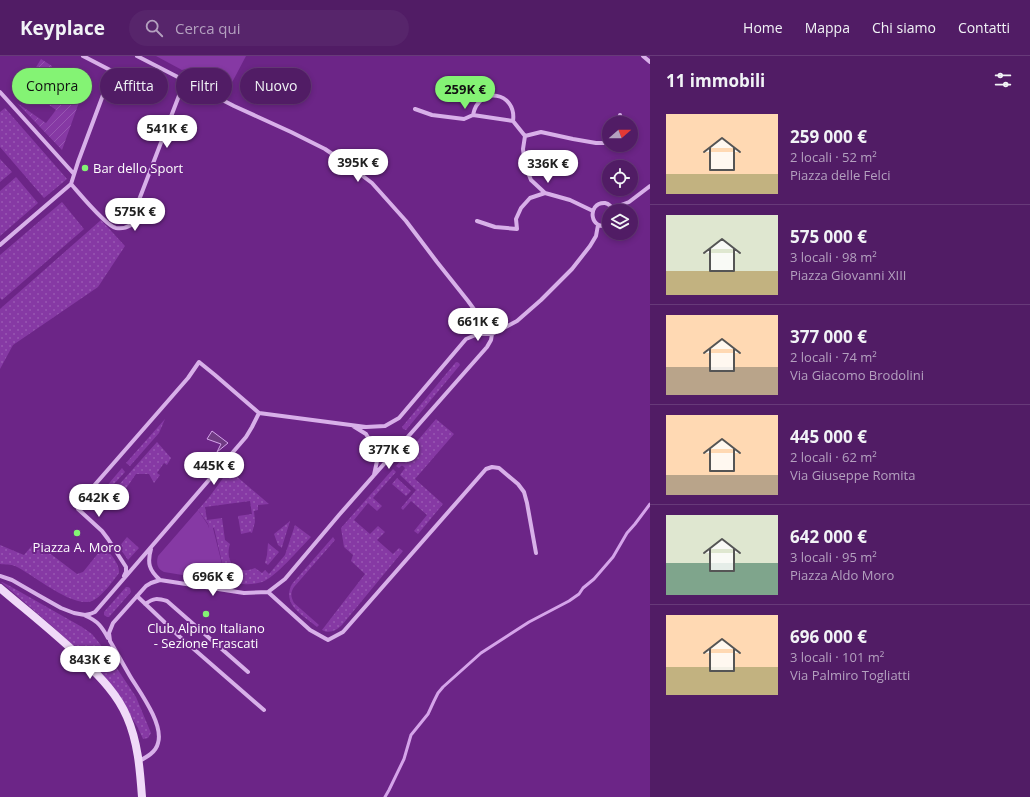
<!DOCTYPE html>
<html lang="it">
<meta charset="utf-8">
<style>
:root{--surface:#511c65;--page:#57256b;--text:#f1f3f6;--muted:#b4a1bf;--line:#673a79;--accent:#84f374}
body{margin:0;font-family:"Open Sans",sans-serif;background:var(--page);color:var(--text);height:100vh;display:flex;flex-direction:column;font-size:15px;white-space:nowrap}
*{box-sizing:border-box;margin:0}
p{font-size:13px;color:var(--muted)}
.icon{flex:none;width:22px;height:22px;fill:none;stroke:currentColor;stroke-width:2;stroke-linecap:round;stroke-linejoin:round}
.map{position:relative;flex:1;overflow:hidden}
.details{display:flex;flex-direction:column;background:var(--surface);width:380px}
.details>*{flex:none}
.guide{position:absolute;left:12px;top:12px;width:380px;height:36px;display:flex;gap:8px}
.needle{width:26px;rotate:70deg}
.controls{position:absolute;left:602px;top:60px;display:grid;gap:8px}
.controls a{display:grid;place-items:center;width:36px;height:36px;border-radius:50%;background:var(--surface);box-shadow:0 2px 6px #0003,0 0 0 1px var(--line);font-size:20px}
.price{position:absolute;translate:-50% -34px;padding:0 9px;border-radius:14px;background:#fff;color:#222;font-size:13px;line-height:26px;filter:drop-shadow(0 1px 2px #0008)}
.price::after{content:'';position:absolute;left:50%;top:24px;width:12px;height:9px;margin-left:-6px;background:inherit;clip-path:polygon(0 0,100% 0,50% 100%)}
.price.current{background:var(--accent);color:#111}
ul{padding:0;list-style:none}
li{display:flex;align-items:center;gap:12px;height:100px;padding:0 16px}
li+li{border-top:1px solid var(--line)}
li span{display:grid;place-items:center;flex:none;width:112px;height:80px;border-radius:0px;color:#555}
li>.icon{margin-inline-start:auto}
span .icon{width:48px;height:48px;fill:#fffc;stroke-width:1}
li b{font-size:17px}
h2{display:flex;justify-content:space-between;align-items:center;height:48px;padding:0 16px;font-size:17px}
.chip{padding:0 14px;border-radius:18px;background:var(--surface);box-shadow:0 2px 6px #0003,0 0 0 1px var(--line);font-size:14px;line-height:36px}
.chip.current{background:var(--accent);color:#111}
header{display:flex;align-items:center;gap:24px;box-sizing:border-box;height:56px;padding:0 20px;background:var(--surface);border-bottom:1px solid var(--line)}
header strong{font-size:19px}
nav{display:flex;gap:22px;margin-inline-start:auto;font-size:14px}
.search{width:280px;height:36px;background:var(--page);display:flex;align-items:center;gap:10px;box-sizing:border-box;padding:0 14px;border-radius:22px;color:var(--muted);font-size:15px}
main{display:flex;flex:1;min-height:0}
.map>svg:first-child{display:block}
</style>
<header>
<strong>Keyplace</strong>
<div class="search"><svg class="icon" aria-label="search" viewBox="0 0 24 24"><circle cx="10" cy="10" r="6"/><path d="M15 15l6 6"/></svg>Cerca qui</div>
<nav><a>Home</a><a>Mappa</a><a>Chi siamo</a><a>Contatti</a></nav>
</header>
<main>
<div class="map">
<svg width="650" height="741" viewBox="0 0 650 741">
<defs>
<pattern id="grass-dots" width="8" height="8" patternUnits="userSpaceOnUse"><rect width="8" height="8" fill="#8639a4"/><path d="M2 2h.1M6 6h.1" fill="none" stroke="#9857b2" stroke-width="1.8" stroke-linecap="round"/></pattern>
<pattern id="garden-furrows" width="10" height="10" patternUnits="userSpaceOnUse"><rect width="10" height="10" fill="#8639a4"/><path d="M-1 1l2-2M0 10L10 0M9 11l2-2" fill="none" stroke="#9857b2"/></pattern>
</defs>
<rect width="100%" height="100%" fill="#6c2587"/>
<path fill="url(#grass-dots)" d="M5,52l62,71 -23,19 -44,-51v-35z
M0,103l12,13 -12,10z
M16,121l22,26 -38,33v-45z
M62,146l22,27 -82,71 -2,-2v-43z
M101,164l24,26 -27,41 -85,58 -13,24v-60z
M456,306l3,1 1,2 -54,65 -3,-1 -1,-2z
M165,363l-6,14 -29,33 -4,-3z
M436,363l18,15 -39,45 28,25 -25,30 -4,-3 13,-16 -16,-14 -8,9 -2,-2 15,-18 -16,-15 5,-7 -3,-3 -3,3 -3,-2z
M157,386l14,16 -4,7 -3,-2 -7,10 3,2 -6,8 -5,-9h-13l-20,29 -7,-7z
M122,412l3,4 -22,24 9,7 -12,-6 -1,-2z
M393,413l3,3 -23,26 9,8 -5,5 -9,-8 -14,17 16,14 8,-8 7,6 -8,8 16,14 6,-6 4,3 -61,74c-6,6 -13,9 -20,5l43,-56 -14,-13 2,-6 -9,-8 -3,-19z
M229,414l40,34 -11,1v5l-4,1 1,11 -3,11 -2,-1 -9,2 -3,-18 14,-2 -2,-13 -45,6 2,13 15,-2 3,22 5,4c-6,18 7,32 25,24l7,5 3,-3 4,4 16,-19 10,-30 16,12c-11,11 -36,41 -49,45 -12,4 -25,2 -37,0l1,-2 -12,-52h-5l-1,-4 -10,-14 12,-14z
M397,422l14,13 -5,5 -14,-12z
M290,465l-8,26v1l-4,-3 -4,-11z
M127,481l12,11 -11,12 -9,-13z
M333,481l2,3 -41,47c-4,6 -3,10 0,16l25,22 -2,2c-13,-11 -36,-22 -25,-43z
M35,486l42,32 6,-2 21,-26c5,7 16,17 15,27 -6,8 -16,22 -25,27 -19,11 -61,-26 -79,-34 -4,-2 -10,-1 -15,-2v-19l24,10z
M268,487l11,9 -11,13 -3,-2 2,-8z
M1,526h1l6,3 74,42 10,7 8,10 14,20 22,33 15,36 -3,5 -5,1 -5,-11 -18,-30 -38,-44 -30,-28z
M126,531h2l2,1 1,4 -22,25h-2l-3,-2v-3z"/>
<path fill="#8639a4" d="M156,0h90l-19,36 -34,-15 -2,-5 -5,-3 -4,1z
M198,454l10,15 1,3h4l13,52 -1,2 -61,-10c-7,-3 -8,-9 -6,-16z"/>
<path fill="url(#garden-furrows)" d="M41,3l11,7 -3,6 34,19 -21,59 -45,-47 29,20 10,-13 -32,-23z"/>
<path fill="#6f3a82" stroke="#d5a4ea" d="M212,375l16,12 -11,9 4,-8 -14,-5z"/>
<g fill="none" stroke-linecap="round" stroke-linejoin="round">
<path stroke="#d5a4ea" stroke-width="3" d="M385,741l4,-7 15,-31 7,-24 17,-21 6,-13 4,-8 5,-6 38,-34 48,-31 40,-21 10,-7 4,-6 11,-9 19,-22 14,-24 8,-9 15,-20"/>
<path stroke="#d8b0e9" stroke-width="4" d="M137,0l97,50 57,26 34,17 22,15 25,19 34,38 31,41 31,39 24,33
M643,0l7,6
M0,36l74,82
M415,53l17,6 32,4 9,-4 40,6
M473,59c6,-30 44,-23 40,6
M513,65l12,15
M619,67l1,-8
M525,80l-2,13 2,16 6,15 14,13 25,7 23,11
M525,80l16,-4 32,7 23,4h13
M71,128c8,9 35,42 45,44 6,1 10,0 15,-3l3,-12 51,-133
M613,152l16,-6 21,-16
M477,165l18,6 22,2 -1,-10 5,-11 9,-10 15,-5
M609,168c-19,9 -23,-22 -4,-21 5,1 7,4 9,8
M0,189l71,-61 7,-22 34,-91 -29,-15
M492,278l25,-13 24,-21 31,-31 18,-23 6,-10 2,-11
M259,357l107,14 19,-1 14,-8 67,-79 12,-5h14
M353,370l13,8 10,17 1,10 -3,14
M151,493c-4,14 -2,21 9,31
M0,520l12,4 26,15 23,13 13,5 11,2 5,-1 5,-2 151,-175 6,-10 7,-14
M124,520l2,-4v-5l-18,-28 -6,-8 -24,-22v-5l110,-126 11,-16 16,13 44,38
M268,536l17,-13 54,-64 148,-168 4,-7 1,-6
M137,540l43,41 84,73
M145,548c9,-6 12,-6 22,-3l81,71
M86,560c12,5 16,11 22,22
M139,705c8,-4 17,-9 19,-18 6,-19 -19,-52 -28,-67 -7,-12 -13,-23 -20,-35l-1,-8 4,-10 33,-37 5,-3 9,-3 84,13 24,-1 42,38 18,10 15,-8 143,-163 6,-2 7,1 19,16 6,8 3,11 9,50"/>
<path stroke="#f0daf8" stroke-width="8" d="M0,532c27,23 55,45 80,69 18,18 37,36 47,60 11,25 13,53 15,80"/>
</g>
<g fill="#84f374" stroke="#6c2587" stroke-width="1.5">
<circle cx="85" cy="112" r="4"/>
<circle cx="77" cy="477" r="4"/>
<circle cx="206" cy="558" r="4"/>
</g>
<g text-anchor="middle" stroke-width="4" stroke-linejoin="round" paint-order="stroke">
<g font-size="13" fill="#fff" stroke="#6c2587">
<text x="93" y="117" text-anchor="start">Bar dello Sport</text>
<text x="77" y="496">Piazza A. Moro</text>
<text x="206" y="577">Club Alpino Italiano<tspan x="206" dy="15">- Sezione Frascati</tspan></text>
</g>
</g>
</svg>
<div class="controls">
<a><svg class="needle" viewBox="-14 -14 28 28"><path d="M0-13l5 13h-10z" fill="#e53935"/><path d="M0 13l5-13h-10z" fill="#b4a1bf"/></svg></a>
<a><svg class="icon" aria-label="locate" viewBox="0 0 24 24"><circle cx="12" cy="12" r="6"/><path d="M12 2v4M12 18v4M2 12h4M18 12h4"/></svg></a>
<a><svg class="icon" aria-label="layers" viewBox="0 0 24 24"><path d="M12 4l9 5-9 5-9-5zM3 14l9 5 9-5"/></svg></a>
</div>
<b class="price current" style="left:465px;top:54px">259K €</b>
<b class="price" style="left:167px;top:93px">541K €</b>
<b class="price" style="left:358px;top:127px">395K €</b>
<b class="price" style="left:548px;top:128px">336K €</b>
<b class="price" style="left:135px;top:176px">575K €</b>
<b class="price" style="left:478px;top:286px">661K €</b>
<b class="price" style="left:389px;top:414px">377K €</b>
<b class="price" style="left:214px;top:430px">445K €</b>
<b class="price" style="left:99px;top:462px">642K €</b>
<b class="price" style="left:213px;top:541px">696K €</b>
<b class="price" style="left:90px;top:624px">843K €</b>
<div class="guide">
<a class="chip current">Compra</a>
<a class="chip">Affitta</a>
<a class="chip">Filtri</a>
<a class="chip">Nuovo</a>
</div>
</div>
<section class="details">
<h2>11 immobili<svg class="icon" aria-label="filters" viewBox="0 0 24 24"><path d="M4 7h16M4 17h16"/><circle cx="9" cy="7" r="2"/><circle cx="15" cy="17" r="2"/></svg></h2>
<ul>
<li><span style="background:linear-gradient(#ffd9b3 75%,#c2b280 0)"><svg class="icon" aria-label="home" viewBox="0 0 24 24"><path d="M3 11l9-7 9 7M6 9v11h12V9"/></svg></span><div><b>259 000 €</b><p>2 locali · 52 m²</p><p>Piazza delle Felci</p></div></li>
<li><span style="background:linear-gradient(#dfe7d0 70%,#c2b280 0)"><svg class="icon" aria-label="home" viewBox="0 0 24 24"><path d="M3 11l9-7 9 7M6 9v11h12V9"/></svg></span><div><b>575 000 €</b><p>3 locali · 98 m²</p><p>Piazza Giovanni XIII</p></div></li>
<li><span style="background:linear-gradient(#ffd9b3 65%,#b9a48a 0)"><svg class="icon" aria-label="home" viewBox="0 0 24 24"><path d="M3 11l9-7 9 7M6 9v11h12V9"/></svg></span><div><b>377 000 €</b><p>2 locali · 74 m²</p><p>Via Giacomo Brodolini</p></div></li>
<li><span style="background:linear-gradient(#ffd9b3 75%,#b9a48a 0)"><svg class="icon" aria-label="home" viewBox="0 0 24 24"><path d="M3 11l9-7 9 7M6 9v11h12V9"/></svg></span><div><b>445 000 €</b><p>2 locali · 62 m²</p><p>Via Giuseppe Romita</p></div></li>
<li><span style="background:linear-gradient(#dfe7d0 60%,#7fa58c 0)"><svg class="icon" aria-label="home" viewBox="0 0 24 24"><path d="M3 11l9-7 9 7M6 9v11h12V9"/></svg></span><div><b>642 000 €</b><p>3 locali · 95 m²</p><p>Piazza Aldo Moro</p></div></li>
<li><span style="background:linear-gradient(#ffd9b3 65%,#c2b280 0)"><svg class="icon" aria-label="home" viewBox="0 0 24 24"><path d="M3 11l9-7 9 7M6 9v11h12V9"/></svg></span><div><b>696 000 €</b><p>3 locali · 101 m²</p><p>Via Palmiro Togliatti</p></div></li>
</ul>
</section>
</main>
